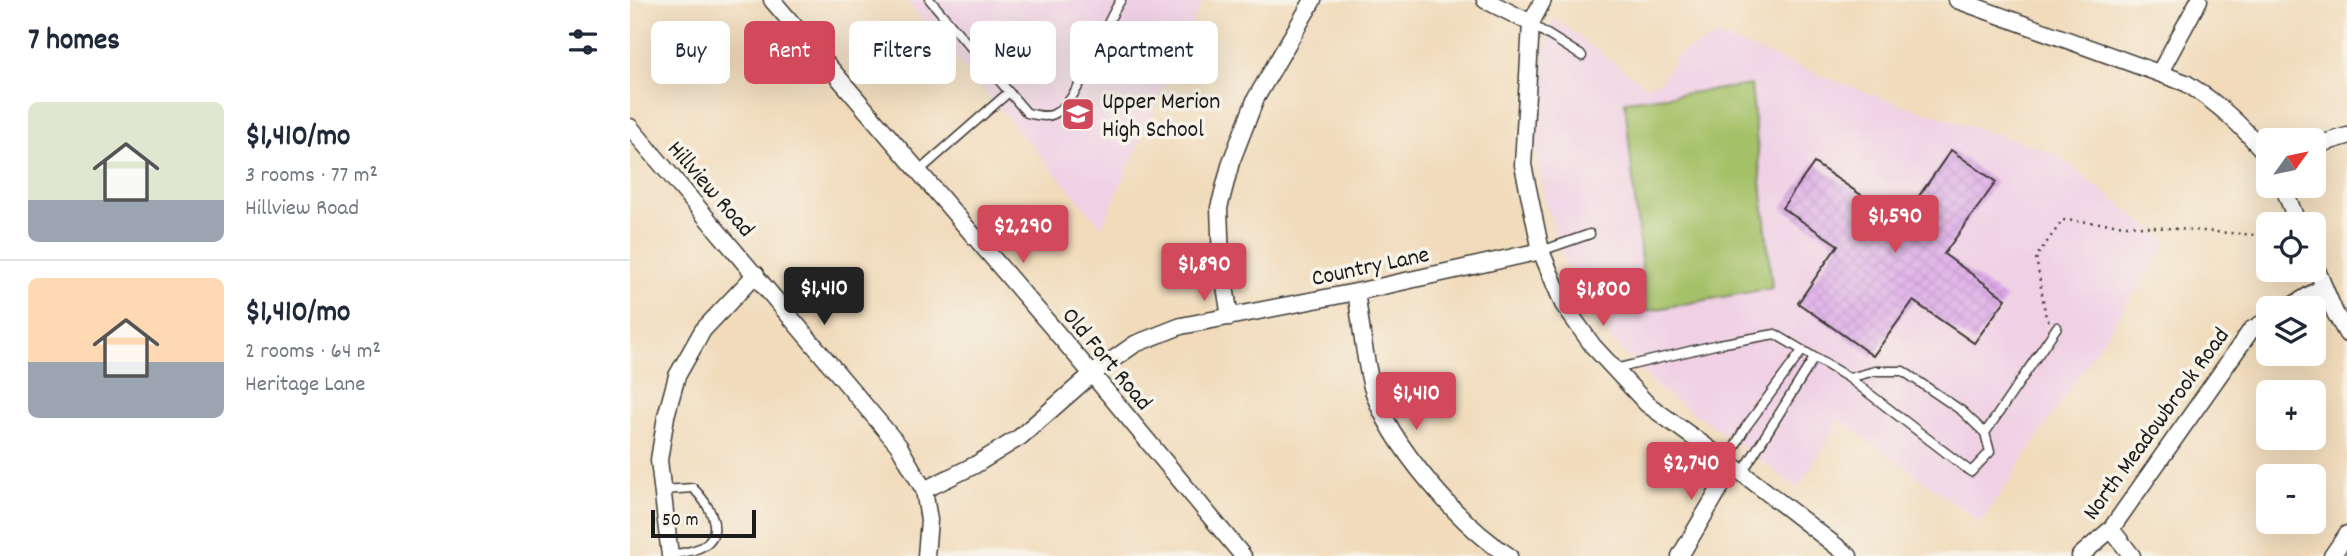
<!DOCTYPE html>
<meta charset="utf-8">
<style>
:root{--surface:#fff;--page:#f6f6f7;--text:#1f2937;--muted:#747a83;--line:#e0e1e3;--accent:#d1495b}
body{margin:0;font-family:Dekko,sans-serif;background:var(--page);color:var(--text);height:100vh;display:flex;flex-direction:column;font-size:26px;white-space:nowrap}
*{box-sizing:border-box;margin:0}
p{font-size:23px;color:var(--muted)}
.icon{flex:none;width:38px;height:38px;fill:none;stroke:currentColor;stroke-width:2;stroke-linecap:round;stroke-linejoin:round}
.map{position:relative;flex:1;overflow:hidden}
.panel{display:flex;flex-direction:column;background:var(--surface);width:630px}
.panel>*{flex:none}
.banner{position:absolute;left:21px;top:21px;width:665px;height:63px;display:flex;gap:14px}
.needle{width:46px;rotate:57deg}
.controls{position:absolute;left:1626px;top:128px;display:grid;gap:14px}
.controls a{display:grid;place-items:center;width:70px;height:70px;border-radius:10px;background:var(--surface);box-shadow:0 7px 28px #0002;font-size:35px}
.scale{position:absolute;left:21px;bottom:18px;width:105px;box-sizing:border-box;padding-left:7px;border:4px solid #1c1c1c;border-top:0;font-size:19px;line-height:24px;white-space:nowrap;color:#1c1c1c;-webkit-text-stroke:5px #f7f3e8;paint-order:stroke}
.price{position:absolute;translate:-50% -60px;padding:0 16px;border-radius:7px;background:var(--accent);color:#fff;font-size:23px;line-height:46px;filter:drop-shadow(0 2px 4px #0008)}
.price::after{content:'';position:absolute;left:50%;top:42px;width:21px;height:16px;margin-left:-10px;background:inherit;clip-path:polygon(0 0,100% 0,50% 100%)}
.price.active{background:#222;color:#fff}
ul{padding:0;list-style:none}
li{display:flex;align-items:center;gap:21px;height:175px;padding:0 28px}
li+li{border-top:2px solid var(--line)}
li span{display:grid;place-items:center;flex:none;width:196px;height:140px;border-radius:10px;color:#555}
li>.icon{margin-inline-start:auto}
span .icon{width:84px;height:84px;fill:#fffc;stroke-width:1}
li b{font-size:30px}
h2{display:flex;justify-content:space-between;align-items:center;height:84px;padding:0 28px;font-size:30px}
.chip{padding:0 24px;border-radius:10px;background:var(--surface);box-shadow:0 7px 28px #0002;font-size:24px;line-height:63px}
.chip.active{background:var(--accent);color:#fff}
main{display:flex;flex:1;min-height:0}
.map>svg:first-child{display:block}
</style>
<main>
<section class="panel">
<h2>7 homes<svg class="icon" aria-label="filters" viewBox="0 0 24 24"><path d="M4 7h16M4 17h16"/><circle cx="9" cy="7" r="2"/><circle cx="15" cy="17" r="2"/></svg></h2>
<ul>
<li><span style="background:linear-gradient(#dfe7d0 70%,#9aa5b1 0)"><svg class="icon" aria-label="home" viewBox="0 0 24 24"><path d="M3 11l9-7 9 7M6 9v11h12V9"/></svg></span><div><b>$1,410/mo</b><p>3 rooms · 77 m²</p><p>Hillview Road</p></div></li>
<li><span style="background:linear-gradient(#ffd9b3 60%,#9aa5b1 0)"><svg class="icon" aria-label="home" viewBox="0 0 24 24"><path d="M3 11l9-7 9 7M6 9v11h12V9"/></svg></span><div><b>$1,410/mo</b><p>2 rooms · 64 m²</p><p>Heritage Lane</p></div></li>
</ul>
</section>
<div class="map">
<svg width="1717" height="556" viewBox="0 0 1717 556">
<defs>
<pattern id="building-cross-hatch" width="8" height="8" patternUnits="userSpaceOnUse" patternTransform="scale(1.75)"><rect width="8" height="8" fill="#dca6e9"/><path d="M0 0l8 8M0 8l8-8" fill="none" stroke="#bc8ec7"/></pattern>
</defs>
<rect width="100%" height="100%" fill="#f7f3e8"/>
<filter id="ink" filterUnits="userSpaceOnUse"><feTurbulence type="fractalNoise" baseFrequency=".0143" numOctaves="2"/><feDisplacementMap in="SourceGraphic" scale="14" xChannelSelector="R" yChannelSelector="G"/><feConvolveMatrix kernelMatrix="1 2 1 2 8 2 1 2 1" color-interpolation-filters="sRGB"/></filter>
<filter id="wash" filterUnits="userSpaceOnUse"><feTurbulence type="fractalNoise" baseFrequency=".00686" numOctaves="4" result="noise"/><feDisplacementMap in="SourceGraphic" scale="28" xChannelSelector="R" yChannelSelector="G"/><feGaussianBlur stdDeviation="1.57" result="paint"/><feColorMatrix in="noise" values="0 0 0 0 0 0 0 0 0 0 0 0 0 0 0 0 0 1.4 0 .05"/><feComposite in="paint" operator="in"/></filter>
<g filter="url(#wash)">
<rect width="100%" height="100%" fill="#f1dbbb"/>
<path fill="#f0d0e5" d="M275,0h298l-101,227z
M923,18l93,68 14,-5 19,-27 39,-18 163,62 172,54 115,90 -187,281 -141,-103 -42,69 -36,-28 -106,-74 -59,-63 -28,-50 -25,-76 -9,-56 11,-96z"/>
<path fill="#a4c168" stroke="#606e42" stroke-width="2" d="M1121,85l21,203 -126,23 -21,-210z"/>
<g id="blocks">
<path fill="url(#building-cross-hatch)" d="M1321,150l45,32 -52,72 62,45 -32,44 -61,-42 -40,55 -75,-53 40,-58 -56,-37 32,-45 87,59z"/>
</g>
</g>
<g filter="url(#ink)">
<use href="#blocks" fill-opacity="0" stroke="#3c3934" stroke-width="2"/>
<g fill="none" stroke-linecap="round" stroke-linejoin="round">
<g stroke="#3c3934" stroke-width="11">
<path id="service" d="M300,0l97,113c9,2 19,5 27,1 29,-15 47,-87 67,-114
M901,24l51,32
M289,171l90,-79
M911,251l49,-17
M985,369l104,-25 56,-10 74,44 122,94 19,-20 -5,-19 -23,-22 -59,-40h-28l-26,7
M1355,433l72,-106
M1097,461l18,-33 57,-77
M1112,473l72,-115
M33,490l30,-2c14,14 34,43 10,58 -9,6 -22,7 -33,9"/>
</g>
<g stroke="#3c3934" stroke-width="19">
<path id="minor" d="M142,0l320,374 151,182
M855,0l46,23
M913,0l-12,23 -8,142 18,86 22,53 30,42 54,58 86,62 116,90
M1327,0l229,83c34,22 56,42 82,74
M1530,72l39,-72
M0,127l269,319 25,44 5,30 -3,36
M1684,146l33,-10
M1653,186l15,38
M1684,263l21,50 12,21
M726,292c5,31 8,65 16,95 17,57 88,138 137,169
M1658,308l35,-21
M600,317l-9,-56 -2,-53 12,-46 25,-64 57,-98
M294,490l51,-25 45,-28 72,-63 43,-30 46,-18 175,-34 185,-41
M1481,529l21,27
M40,556l-11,-96 7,-44 11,-40 26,-46 53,-56
M1050,556l53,-90
M1450,556l31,-27 140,-199 17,-10
M1702,556l15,-22"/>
</g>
<path stroke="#3c3934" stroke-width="2.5" stroke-dasharray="2 5" stroke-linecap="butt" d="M1419,321l-3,-3 -10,-61 27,-37 205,16"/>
<use href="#service" stroke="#fff" stroke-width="8"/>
<use href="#minor" stroke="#fff" stroke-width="16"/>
</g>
</g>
<defs>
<g id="school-square" transform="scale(1.75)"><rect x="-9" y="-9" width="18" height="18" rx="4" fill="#d1495b" stroke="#f7f3e8"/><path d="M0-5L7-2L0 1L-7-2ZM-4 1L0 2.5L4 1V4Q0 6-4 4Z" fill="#fff"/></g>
</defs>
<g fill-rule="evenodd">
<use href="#school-square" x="448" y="114"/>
</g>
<g text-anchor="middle" stroke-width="7" stroke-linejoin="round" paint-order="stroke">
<g font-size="24" fill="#1c1c1c" stroke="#f7f3e8" text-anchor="start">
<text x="472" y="108">Upper Merion<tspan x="472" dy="28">High School</tspan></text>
</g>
<g font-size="24" fill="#1c1c1c" stroke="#f7f3e8">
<text transform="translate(82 188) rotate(49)" y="8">Hillview Road</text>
<text transform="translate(740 265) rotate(-12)" y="8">Country Lane</text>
<text transform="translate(478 358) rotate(50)" y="8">Old Fort Road</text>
<text transform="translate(1525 423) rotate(-54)" y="8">North Meadowbrook Road</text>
</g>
</g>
</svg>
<div class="controls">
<a><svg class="needle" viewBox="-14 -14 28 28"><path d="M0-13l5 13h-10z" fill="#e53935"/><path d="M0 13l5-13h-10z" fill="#747a83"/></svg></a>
<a><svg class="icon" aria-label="locate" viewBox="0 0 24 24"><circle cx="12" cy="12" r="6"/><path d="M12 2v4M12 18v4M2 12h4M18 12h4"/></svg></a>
<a><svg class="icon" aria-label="layers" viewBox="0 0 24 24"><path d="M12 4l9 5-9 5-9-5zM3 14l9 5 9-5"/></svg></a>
<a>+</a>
<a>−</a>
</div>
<div class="scale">50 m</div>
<b class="price" style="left:1265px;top:255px">$1,590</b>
<b class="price" style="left:393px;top:265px">$2,290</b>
<b class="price" style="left:574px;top:303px">$1,890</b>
<b class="price active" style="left:194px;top:327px">$1,410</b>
<b class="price" style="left:973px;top:328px">$1,800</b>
<b class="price" style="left:786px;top:432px">$1,410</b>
<b class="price" style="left:1061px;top:502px">$2,740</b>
<div class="banner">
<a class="chip">Buy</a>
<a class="chip active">Rent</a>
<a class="chip">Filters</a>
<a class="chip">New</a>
<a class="chip">Apartment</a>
</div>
</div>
</main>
